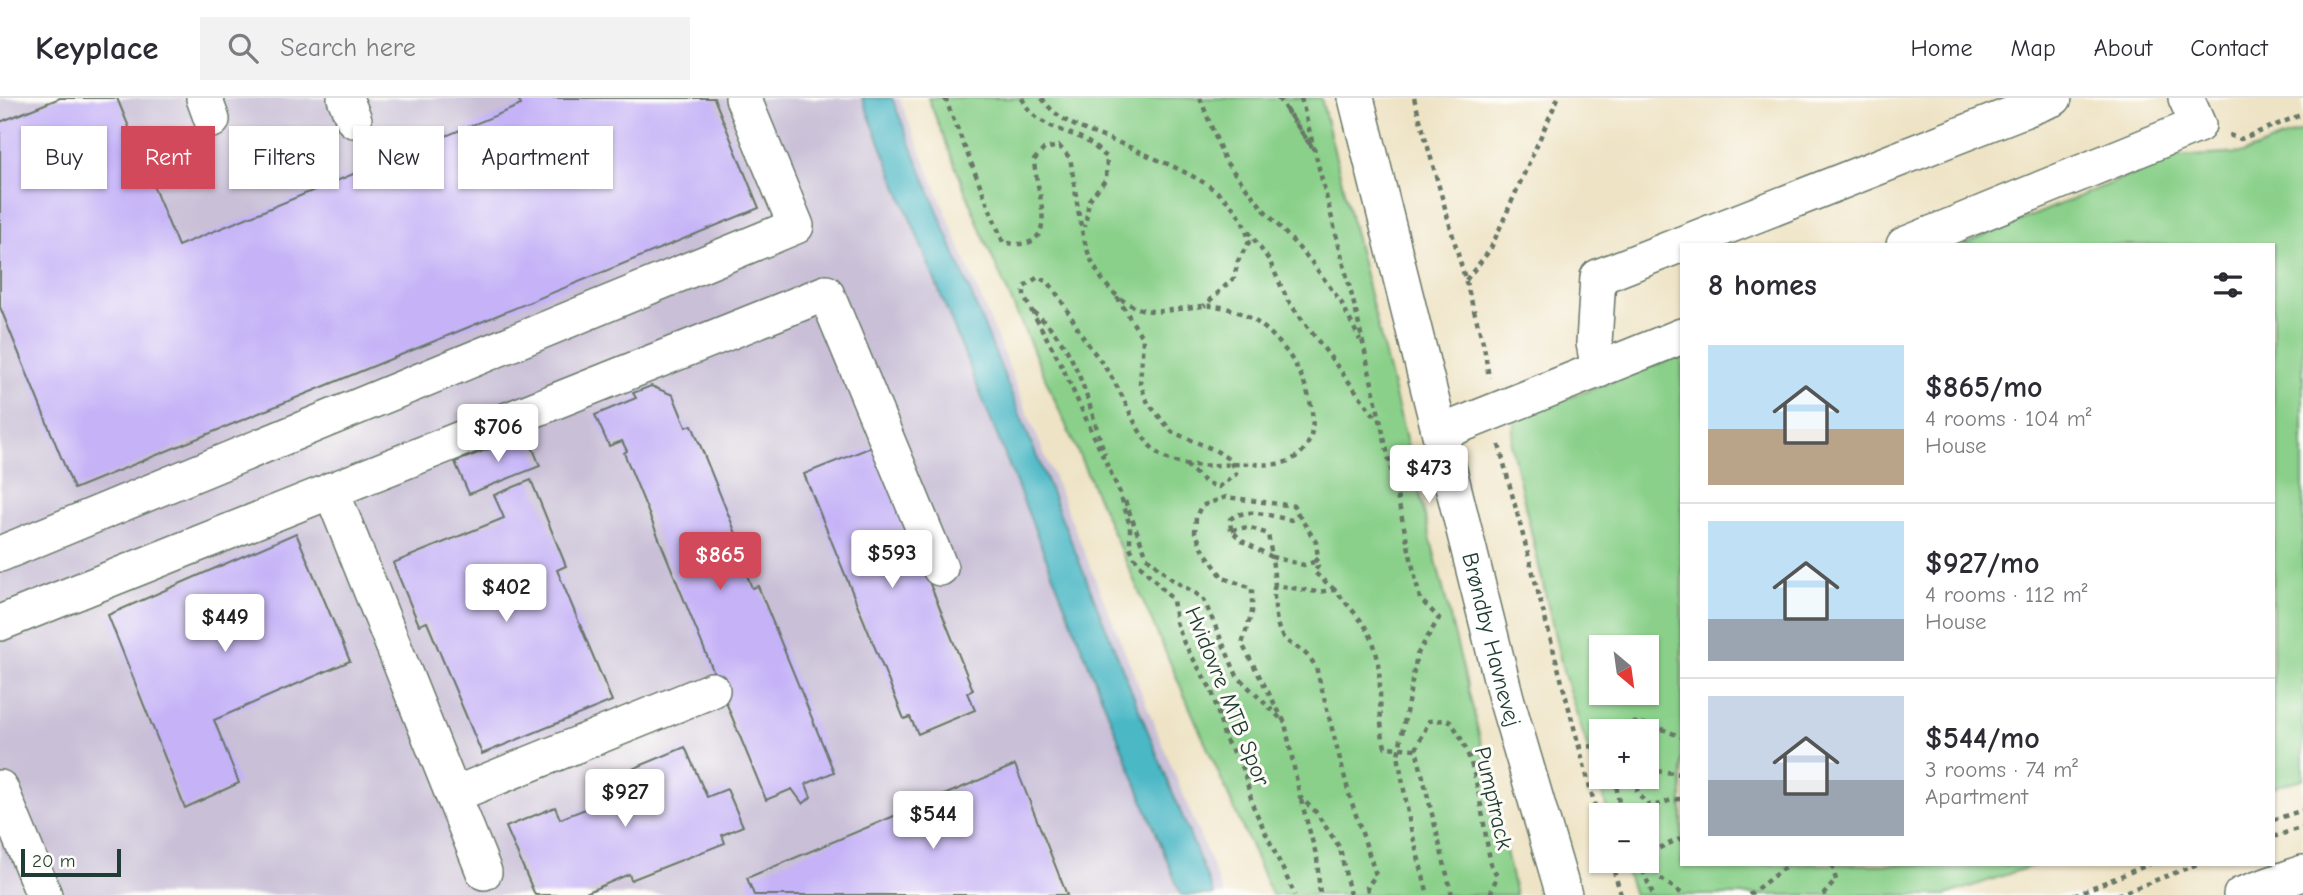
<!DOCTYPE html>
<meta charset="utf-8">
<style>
:root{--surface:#fff;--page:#f2f2f3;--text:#2b2b33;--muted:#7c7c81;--line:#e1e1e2;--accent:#d1495b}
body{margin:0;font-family:"Comic Neue",sans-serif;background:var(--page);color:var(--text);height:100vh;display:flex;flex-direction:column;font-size:26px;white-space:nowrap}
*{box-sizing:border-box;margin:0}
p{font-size:23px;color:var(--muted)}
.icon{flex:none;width:38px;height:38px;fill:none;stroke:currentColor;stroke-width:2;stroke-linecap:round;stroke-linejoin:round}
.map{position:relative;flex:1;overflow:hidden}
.side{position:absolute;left:1680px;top:145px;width:595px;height:623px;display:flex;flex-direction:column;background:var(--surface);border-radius:0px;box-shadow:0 2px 5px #0004}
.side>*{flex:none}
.guide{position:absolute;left:21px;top:28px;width:665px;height:63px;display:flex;gap:14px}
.needle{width:46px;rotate:151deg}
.fabs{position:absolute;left:1589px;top:537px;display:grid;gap:14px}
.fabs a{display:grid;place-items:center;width:70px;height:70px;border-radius:0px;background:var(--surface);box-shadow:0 2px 5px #0004;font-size:35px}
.scale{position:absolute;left:21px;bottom:18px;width:100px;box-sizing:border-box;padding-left:7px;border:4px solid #1f3d34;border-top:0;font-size:19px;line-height:24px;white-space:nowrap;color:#1f3d34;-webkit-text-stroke:5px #fdfcf7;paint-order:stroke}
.price{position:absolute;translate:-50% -60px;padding:0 16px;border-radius:7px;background:#fff;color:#222;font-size:23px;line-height:46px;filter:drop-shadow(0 2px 4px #0008)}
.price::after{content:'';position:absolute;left:50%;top:42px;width:21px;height:16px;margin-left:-10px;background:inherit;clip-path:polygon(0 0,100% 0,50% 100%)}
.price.current{background:var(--accent);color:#fff}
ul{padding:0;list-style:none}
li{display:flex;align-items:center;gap:21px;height:175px;padding:0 28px}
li+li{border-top:2px solid var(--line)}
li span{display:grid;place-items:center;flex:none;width:196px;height:140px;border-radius:0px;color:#555}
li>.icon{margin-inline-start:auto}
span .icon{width:84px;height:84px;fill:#fffc;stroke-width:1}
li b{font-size:30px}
h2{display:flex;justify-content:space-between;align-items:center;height:84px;padding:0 28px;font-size:30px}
.pill{padding:0 24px;border-radius:0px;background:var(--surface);box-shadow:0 2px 5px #0004;font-size:24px;line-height:63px}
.pill.current{background:var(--accent);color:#fff}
header{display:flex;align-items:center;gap:42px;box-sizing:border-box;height:98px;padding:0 35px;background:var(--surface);border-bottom:2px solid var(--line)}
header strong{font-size:33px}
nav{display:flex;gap:38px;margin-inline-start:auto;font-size:24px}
.search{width:490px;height:63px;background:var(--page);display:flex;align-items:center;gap:18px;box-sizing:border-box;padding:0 24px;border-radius:0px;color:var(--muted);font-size:26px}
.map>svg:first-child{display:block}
</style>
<header>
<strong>Keyplace</strong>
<div class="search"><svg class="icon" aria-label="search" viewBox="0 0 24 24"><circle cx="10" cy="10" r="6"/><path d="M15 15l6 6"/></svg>Search here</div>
<nav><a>Home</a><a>Map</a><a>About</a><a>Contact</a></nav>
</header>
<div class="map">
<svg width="2303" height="797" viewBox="0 0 2303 797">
<rect width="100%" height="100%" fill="#fdfcf7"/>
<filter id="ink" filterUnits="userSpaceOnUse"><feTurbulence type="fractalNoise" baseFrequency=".0143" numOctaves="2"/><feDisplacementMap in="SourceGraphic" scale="14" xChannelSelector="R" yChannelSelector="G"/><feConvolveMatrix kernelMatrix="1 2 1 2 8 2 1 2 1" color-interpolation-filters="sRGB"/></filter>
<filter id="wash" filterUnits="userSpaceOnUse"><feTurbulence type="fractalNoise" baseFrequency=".00686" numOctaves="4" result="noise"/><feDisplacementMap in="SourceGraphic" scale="28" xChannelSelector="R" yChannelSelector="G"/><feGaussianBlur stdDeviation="1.57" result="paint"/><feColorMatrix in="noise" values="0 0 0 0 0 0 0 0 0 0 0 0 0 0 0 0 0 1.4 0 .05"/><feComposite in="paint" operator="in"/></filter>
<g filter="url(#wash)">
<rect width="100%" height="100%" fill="#eee3c5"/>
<path fill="#c9bfd7" d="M0,0h899l325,797h-1224z"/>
<path fill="#8ad08a" stroke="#54865f" stroke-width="2" fill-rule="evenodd" d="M928,0h393l153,615 42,182h-244l-286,-652z
M2303,32v649l-30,8v-542h-311l212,-88 70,-4z
M1682,257v509l353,1 -89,30h-312l-11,-34h24v-45l-38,-1 -46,-144 -52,-227 4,-26zM1601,550h46v45h-46zM1601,634h46v45h-46z"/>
<path fill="#4bb8c6" stroke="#357a7d" stroke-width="2" d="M862,0h30l322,797h-33z"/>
<g id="blocks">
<path fill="#c5b2f7" d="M60,0h57l61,148 343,-141 -3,-7h196l45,110 -685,281 -74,-182v-185z
M651,288l22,9 13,32 6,-2 60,148 -5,2 5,13 6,-2 76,186 -28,12 5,13 -8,7 -11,-15 -26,11 -142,-347 3,-2 -5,-10 -13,5 -14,-31 41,-17 -3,-5z
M527,336l13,32 -71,28 -14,-32z
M874,348l99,244 -6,3 8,17 -57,24 -8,-17 -6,2 -100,-245z
M531,382l35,86 -9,4 55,131 -130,53 -55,-132 -8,3 -26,-62 111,-45 -10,-23z
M296,435l54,128 -136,59 25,63 -54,25 -77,-193z
M685,649l22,50 20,-8 16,37 -21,9 3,8 -94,37 -2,-6 -48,21h-46l-29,-68 49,-20 5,12 41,-16 -7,-18z
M1015,667l52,130h-313l-7,-17z"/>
</g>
</g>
<g filter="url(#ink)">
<use href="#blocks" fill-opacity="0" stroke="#677767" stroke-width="2"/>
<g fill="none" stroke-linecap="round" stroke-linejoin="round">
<g stroke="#677767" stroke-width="38">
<g id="minor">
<path d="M204,0l8,22"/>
<path d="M345,0l9,22"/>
<path id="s1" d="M1356,0l150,600 58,197"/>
<path d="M1904,147l294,-120 -12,-27"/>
<path d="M1599,272l-5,-27 4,-66 456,-179"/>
<path d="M1440,335l242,-97"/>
<path d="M331,392l153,382"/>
<path d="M0,456l796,-328 -53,-128"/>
<path d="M0,525l826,-330 114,275"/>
<path d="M0,690l44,107"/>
<path d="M453,697l259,-105"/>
<path d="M2241,797l62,-22"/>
</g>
</g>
<path stroke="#677767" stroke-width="4.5" stroke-dasharray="5 5" stroke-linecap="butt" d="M945,0l58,144c63,14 32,-52 31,-82l10,-11 15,-3 11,12c7,34 8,77 24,108 11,21 28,39 51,44 16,4 40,-3 58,-4 45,-3 83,35 100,74 11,27 20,68 -17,82 -14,5 -32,1 -47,2 -27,1 -65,7 -86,-15 -18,-19 -24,-42 -37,-64 -9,-17 -22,-32 -33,-48 -11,-18 -21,-37 -34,-54l-11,-6 -14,10v10l35,63 61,133 10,33v21l7,15 36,38 3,22 8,21 28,48 13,48 18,29 10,38 42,89
M1022,0c12,28 39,30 63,42 8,5 15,12 22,17l-1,22 -17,21 -4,27
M1042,0c20,31 63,37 94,52 43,20 104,39 113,92l-11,19 -4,17 -30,28
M1200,0l25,63 39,49 46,50 31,42 19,38
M1278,0l33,48
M1301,0l55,214 64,287 19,19 -22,37 -19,100 12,70 18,70
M1414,0l70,248 5,32
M1286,12l27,38
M2229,37l12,4 62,-25
M1248,133l21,29 19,41 89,118
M1466,182l24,-30 68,-152
M1117,199l26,42 -3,45 8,19 24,29 43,18 15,10 6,14 -17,13 -13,-4 -21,-19
M1033,214c45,32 55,93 72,142
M1499,347l102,384
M1125,403l22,56 26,23 30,18 34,78 48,47
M1298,416l18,28 2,16 -4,4 4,4 -4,6 21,18
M1232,432l16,-3 20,7 4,23 32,8 10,-3
M1275,487c-3,8 0,14 0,22 4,49 21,27 41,60l33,127 27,81 -9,12 2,8
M1615,634c16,-20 47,-2 67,5
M1578,649l23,-1
M1647,672l35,4
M1615,679l6,39
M1640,679l-3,14 9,13c13,4 22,-6 36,-5
M1301,702l16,58 3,37
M2273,722l30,-10
M2273,739l30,-10
M1682,740l-25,11 -5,10 8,19 24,17
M1611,763l10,34
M1639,763l14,34
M1350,797l-10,-47 -25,-37 -15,-14 -15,-74 -43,-79 10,-32v-24l-29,-10 -19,-27 -9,-19 1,-15 5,-11 25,-9 68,9 4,8 -6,6c-21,-3 -43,-14 -62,-1l1,11 11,11 30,16 3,28 42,7 18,-2c11,14 26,28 34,43 18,34 6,77 16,114l31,2
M1452,797l-36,-146 13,-28 20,-1c30,37 32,97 42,144l6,12 -7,19
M1749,797l40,-31
M1823,797l13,-15 -4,-16
M2074,797l76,-31
M2117,797l81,-31"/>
<use href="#minor" stroke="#fff" stroke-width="35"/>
</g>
</g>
<g text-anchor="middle" stroke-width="6" stroke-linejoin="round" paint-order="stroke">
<g font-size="23" fill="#1f3d34" stroke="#fdfcf7">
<text dy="8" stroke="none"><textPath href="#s1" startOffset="558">Brøndby Havnevej</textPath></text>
<text transform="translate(1228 598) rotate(68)" y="8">Hvidovre MTB Spor</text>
<text transform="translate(1494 700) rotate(77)" y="8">Pumptrack</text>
</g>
</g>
</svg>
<div class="fabs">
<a><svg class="needle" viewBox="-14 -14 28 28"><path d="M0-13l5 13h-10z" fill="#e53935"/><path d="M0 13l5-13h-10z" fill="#7c7c81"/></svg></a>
<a>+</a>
<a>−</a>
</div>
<div class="scale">20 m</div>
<b class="price" style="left:498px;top:366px">$706</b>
<b class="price" style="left:1429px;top:407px">$473</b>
<b class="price" style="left:892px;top:492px">$593</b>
<b class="price current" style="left:720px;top:494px">$865</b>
<b class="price" style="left:506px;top:526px">$402</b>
<b class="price" style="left:225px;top:556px">$449</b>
<b class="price" style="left:625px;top:731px">$927</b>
<b class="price" style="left:933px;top:753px">$544</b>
<div class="guide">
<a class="pill">Buy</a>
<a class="pill current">Rent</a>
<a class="pill">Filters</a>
<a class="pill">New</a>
<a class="pill">Apartment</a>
</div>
<section class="side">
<h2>8 homes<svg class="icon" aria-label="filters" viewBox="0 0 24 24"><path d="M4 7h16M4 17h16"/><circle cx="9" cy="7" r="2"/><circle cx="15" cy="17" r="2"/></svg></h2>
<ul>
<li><span style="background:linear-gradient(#bfe0f5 60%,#b9a48a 0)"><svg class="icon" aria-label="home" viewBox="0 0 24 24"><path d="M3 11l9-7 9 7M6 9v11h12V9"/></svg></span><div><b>$865/mo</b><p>4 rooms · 104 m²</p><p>House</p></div></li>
<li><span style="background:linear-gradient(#bfe0f5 70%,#9aa5b1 0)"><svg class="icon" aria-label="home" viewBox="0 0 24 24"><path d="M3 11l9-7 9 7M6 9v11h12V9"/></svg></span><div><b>$927/mo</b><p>4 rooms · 112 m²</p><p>House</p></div></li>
<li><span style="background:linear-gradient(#c9d6e8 60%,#9aa5b1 0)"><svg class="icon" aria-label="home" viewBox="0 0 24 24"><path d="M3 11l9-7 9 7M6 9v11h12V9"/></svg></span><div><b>$544/mo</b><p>3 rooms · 74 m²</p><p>Apartment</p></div></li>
</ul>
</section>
</div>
